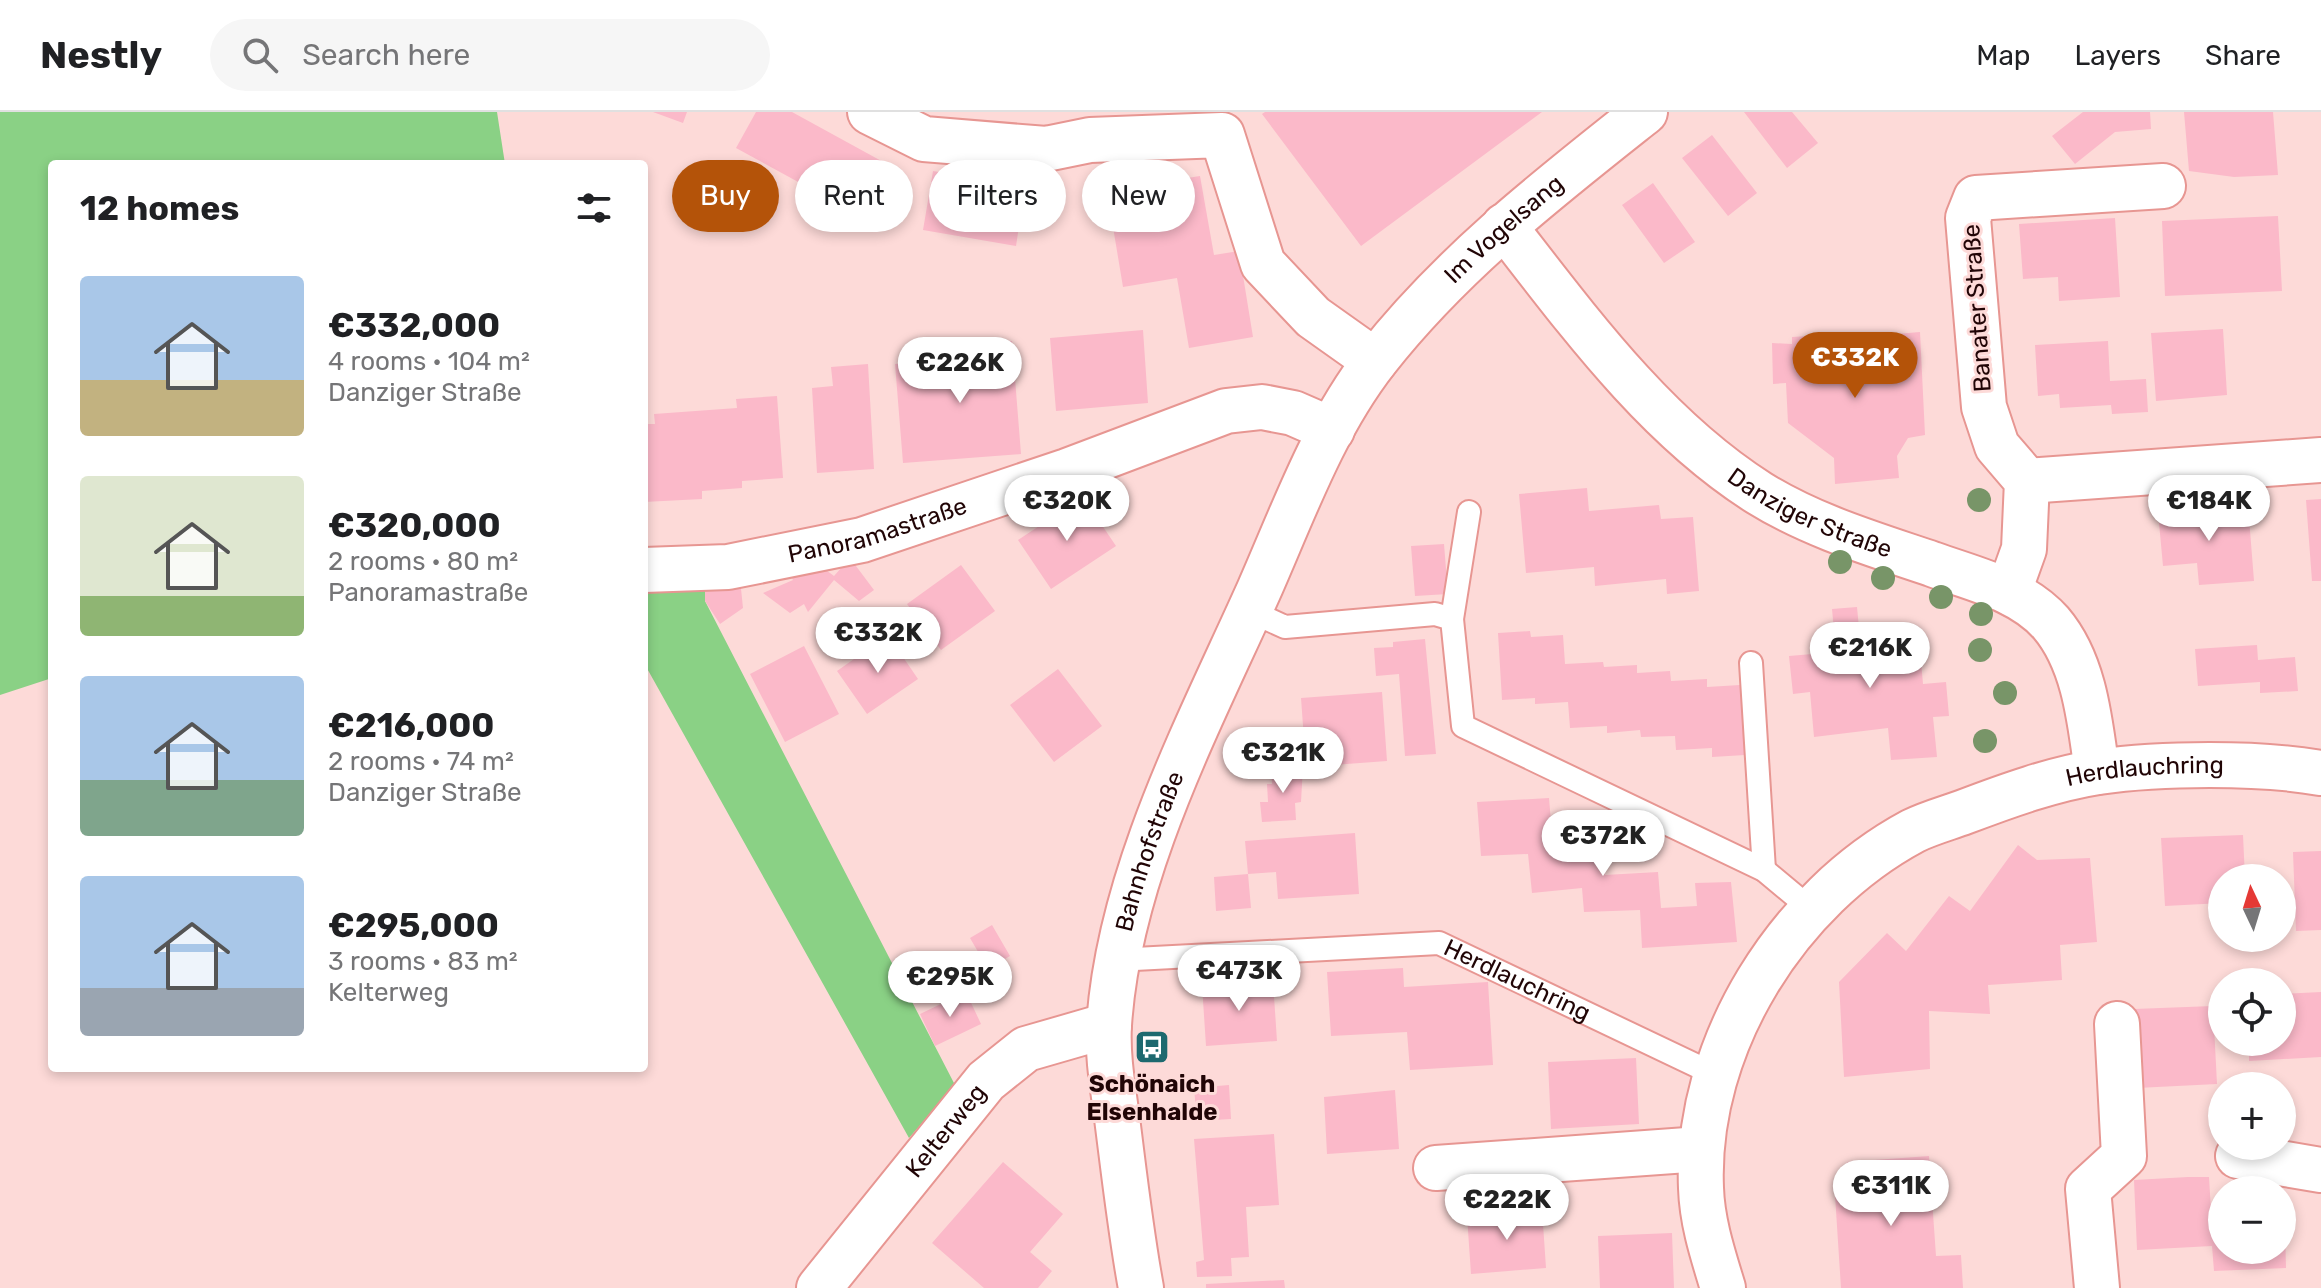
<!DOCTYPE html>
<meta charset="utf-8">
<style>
:root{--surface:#fff;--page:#f6f6f6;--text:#202124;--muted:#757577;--line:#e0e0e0;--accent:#b45309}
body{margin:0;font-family:Rubik,sans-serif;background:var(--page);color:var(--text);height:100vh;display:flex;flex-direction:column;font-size:30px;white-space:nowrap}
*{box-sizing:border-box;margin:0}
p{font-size:26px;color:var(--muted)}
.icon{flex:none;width:44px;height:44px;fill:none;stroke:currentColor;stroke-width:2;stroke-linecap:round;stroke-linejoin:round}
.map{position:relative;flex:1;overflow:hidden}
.side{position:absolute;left:48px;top:48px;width:600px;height:912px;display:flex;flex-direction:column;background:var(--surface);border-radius:8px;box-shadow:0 4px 12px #0003}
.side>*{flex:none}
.top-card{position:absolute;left:672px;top:48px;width:760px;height:72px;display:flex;gap:16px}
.needle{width:52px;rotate:356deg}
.buttons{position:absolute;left:2208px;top:752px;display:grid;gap:16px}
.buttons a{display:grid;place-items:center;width:88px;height:88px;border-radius:50%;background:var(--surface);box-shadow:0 4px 12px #0003;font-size:40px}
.price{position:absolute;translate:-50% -68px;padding:0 18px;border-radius:28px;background:#fff;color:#222;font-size:26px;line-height:52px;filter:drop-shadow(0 2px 4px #0008)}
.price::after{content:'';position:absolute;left:50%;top:48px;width:24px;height:18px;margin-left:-12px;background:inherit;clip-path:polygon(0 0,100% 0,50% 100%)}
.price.on{background:var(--accent);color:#fff}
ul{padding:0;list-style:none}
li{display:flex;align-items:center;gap:24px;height:200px;padding:0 32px}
li span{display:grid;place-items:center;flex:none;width:224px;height:160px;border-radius:8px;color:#555}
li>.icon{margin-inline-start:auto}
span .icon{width:96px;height:96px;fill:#fffc;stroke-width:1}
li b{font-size:34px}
h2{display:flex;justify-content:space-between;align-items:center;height:96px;padding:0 32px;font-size:34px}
.chip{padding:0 28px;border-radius:36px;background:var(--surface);box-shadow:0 4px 12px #0003;font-size:28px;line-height:72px}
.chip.on{background:var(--accent);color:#fff}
header{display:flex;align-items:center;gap:48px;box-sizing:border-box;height:112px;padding:0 40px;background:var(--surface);border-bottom:2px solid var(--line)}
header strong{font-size:38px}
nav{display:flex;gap:44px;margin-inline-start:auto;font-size:28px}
.search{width:560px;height:72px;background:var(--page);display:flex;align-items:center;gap:20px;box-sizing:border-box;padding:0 28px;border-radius:44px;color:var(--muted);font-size:30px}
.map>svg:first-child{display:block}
</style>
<header>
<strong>Nestly</strong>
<div class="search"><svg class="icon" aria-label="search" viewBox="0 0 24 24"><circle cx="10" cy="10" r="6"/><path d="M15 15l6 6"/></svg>Search here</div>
<nav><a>Map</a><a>Layers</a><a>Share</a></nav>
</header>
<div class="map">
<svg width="2321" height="1176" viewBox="0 0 2321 1176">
<rect width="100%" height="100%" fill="#fddad8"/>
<path fill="#8ad185" d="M0,0h497l8,52h-453v514l-52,17z
M705,468v21l250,484 -46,53 -265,-475v-79z"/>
<path fill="#fbb9c9" d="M653,0h34l-4,11z
M756,0h36l104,57 -28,51 -132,-72z
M1265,0h277l-181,134 -99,-132z
M1744,0h48l26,31 -31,25z
M2083,0h67l1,17 -36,3 -40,32 -23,-28z
M2184,0h89l5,63 -44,2 -45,-6z
M1712,23l45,58 -29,23 -46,-58z
M933,59l92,16 -9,59 -93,-16z
M1200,64l14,79 25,-4 14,86 -64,11 -12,-70 -54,9 -16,-96z
M1653,71l42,59 -31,21 -42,-58z
M2278,104l4,75 -117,5 -3,-75z
M2115,106l5,79 -61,4 -1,-24 -35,2 -4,-55z
M2223,217l4,66 -71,6 -5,-68z
M1143,218l5,73 -92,8 -6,-73z
M1920,220l5,103 -17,3 -11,18 2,22 -64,6 -1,-26 -46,-35 -2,-40 -13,1 -1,-41 20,1v-7l51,-3 3,28 17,-1 -2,-24z
M1012,229l9,113 -118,9 -8,-99 63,-5 -1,-14z
M2108,229l2,40 36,-2 2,33 -36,2 -1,-9 -51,3 -1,-14 -21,2 -3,-51z
M868,252l6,105 -57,4 -5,-85 21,-2 -2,-19z
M777,284l6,82 -41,3v7l-40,3v8l-58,3v-78h11l-1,-10 83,-6 -1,-9z
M1587,376l2,23 70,-6 2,14 32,-2 6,74 -32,3 -1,-15 -71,7 -1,-19 -68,6 -7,-79z
M1083,385l33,49 -65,43 -33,-49z
M2321,387v82h-9l-6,-81z
M2248,393l6,76 -55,4 -2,-22 -34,3 -5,-54z
M1444,432l4,50 -33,2 -4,-50z
M850,446l24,32 -15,11 -25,-21 -26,32 -4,-8 -14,9 -27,-20 30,-13 -2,-4 31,-9 12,9z
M961,453l34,46 -54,39 -34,-46z
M740,467l3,29 -23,16 -15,-23v-21z
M1857,495l2,21 26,-2 3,37 33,-2 2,23 23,-2 3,34 -16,1 4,40 -46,3 -3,-32 -74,9 -4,-45 -17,2 -4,-38 47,-4 -4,-43z
M1530,519l1,6 32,-2 2,29 38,-2 1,5 33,-2v8l33,-2 1,10 36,-2v8l33,-2 5,70 -33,2v-9l-36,2 -1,-14 -34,1 -1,-7 -33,3v-7l-37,2 -2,-26 -33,2v-6l-33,2 -4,-67z
M888,523l30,44 -51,35 -30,-43z
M1425,527l11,115 -31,2 -6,-82 -23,2 -2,-28 19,-1v-5z
M2257,533l1,15 37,-3 3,34 -38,2v-11l-62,4 -3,-37z
M804,534l35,68 -54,28 -35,-68z
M1058,557l44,57 -48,36 -44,-57z
M1382,580l5,69 -81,6 -5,-69z
M1303,655l-2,35 -6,1 1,17 -34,2 -2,-20h8l-1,-18h5l-1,-15z
M1549,686l4,48 49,-4 3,33 53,-3 3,36 36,-2 -2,-23 36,-1 6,60 -95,6 -2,-38 -56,2 -2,-24 -50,5 -4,-39 -47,2 -4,-54z
M1355,721l4,61 -81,5 -2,-27 -28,2 3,34 -35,3 -2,-34 34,-3 -3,-33z
M2243,723l2,43h-23v25l-57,3 -4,-68z
M2018,733l19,15 53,-2 7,84 -37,3 2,35 -74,5 2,29 -61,-3 1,58 -86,8 -5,-95 48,-49 19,18 43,-55 21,15z
M2321,739v79l-25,1 -3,-79z
M992,813l18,31 -22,13 -18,-31z
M1403,856l1,19 84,-5 5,83 -83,5 -3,-38 -76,4 -4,-64z
M1273,869l4,60 -71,5 -4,-61z
M966,880l15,32 -46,22 -15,-32z
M2321,880v65l-72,4v-19h33v-48z
M2213,894l4,78 -80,4 -3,-79z
M1636,946l3,66 -88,5 -3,-67z
M1229,973l2,34 -34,2 -3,-33z
M1395,978l4,59 -72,5 -3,-57z
M1274,1022l5,71 -33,2 3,50 -18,1 1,18 -35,1 -1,-15 8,-2 -10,-121z
M1929,1044l7,100 25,-1 2,33h-122l-6,-93 14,-1 -2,-32z
M1003,1050l60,52 -33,38 22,19 -14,17h-54l-52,-45z
M2188,1065h21l2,33h11v40h60l3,-24 1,42 -72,3 -2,-25 -75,4 -3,-70z
M1542,1097l4,59 -75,6 -4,-58z
M1672,1121l2,55h-74l-2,-52z
M1284,1168l1,8h-79v-4z"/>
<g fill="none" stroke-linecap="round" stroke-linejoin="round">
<g stroke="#e79692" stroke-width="26">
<g id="service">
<path d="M1250,499l35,16 150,-13 17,5 11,107 301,144 48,40"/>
<path d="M1452,507l17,-107"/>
<path d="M1751,551l13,207"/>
<path id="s1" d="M1116,848l323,-17 275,131"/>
</g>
</g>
<g stroke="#e79692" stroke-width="48">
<g id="minor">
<path d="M870,0l54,27 122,10 44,-9 132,-5 41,129 50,53 62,44"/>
<path id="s2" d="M1504,114c74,95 151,201 255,267 53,33 114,51 173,71 41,15 89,25 119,59 34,40 39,99 46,149"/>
<path d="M2027,369l294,-21"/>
<path id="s3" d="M644,458l84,-3 134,-27 205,-69 159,-60 36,-4 31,6 39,17"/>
<path d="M2009,479l15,-42 3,-68 -30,-35 -13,-39 -16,-189 8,-20 187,-12"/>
<path d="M2238,1044l83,14"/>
<path d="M1436,1056l265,-19"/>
<path id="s4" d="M819,1176l167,-207 40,-32 83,-24"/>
<path id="s5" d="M1723,1176c-10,-33 -21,-66 -22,-100 -6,-143 87,-290 212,-357 16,-8 35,-13 51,-19 42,-16 89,-33 134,-40 62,-9 161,-10 223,1"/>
<path d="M2097,1176l-9,-99 36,-33 -7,-132"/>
</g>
</g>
<g stroke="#e79692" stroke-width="48">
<g id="tertiary">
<path id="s6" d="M1141,1176c-10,-54 -16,-107 -23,-162 -4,-33 -11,-67 -9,-101 10,-151 89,-299 150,-435 34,-77 64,-162 117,-230 76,-97 173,-172 269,-248"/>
</g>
</g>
<use href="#service" stroke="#fff" stroke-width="22"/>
<use href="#minor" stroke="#fff" stroke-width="44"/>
<use href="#tertiary" stroke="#fff" stroke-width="44"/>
</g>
<g fill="#789568">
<circle cx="1979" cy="388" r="12"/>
<circle cx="1840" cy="450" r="12"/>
<circle cx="1883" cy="466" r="12"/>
<circle cx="1941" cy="485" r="12"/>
<circle cx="1981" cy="502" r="12"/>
<circle cx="1980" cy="538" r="12"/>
<circle cx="2005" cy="581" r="12"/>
<circle cx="1985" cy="629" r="12"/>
</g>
<defs>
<g id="bus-square" transform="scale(1.8)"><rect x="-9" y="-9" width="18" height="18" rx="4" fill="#1d696f" stroke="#fddad8"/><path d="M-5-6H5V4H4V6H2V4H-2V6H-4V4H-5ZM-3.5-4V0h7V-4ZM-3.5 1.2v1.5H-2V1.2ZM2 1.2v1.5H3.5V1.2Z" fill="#fff"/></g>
</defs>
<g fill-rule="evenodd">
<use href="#bus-square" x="1152" y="935"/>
</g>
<g text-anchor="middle" stroke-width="6" stroke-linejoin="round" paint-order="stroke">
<g font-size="24" fill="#210506" stroke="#fddad8">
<text dy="8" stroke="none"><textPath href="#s6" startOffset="1170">Im Vogelsang</textPath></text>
<text transform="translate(1977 196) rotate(-94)" y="8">Banater Straße</text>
<text dy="8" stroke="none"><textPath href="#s2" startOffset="426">Danziger Straße</textPath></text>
<text dy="8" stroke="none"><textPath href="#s3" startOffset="238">Panoramastraße</textPath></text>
<text dy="8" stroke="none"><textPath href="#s5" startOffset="780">Herdlauchring</textPath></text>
<text dy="8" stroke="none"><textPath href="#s6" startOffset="444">Bahnhofstraße</textPath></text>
<text dy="8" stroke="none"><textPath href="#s1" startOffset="410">Herdlauchring</textPath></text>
<text dy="8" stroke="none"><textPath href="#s4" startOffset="202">Kelterweg</textPath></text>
</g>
<g font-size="24" font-weight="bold" fill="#210506" stroke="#fddad8">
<text x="1152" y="980">Schönaich<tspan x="1152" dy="28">Elsenhalde</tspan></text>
</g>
</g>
</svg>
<div class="buttons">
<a><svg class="needle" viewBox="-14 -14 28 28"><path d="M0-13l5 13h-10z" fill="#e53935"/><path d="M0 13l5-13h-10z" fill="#757577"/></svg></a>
<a><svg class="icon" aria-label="locate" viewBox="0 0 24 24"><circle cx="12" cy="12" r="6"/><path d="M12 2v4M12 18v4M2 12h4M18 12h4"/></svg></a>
<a>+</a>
<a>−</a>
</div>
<b class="price on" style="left:1855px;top:288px">€332K</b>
<b class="price" style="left:960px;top:293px">€226K</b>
<b class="price" style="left:1067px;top:431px">€320K</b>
<b class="price" style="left:2209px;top:431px">€184K</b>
<b class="price" style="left:878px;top:563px">€332K</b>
<b class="price" style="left:1870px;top:578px">€216K</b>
<b class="price" style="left:1283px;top:683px">€321K</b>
<b class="price" style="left:1603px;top:766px">€372K</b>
<b class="price" style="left:1239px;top:901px">€473K</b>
<b class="price" style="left:950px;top:907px">€295K</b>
<b class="price" style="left:1891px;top:1116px">€311K</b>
<b class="price" style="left:1507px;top:1130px">€222K</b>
<div class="top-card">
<a class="chip on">Buy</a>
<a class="chip">Rent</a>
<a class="chip">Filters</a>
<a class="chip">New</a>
</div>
<section class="side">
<h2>12 homes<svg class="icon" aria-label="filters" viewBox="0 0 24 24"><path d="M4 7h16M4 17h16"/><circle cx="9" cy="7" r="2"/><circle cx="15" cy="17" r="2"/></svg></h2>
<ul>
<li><span style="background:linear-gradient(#a9c7e8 65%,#c2b280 0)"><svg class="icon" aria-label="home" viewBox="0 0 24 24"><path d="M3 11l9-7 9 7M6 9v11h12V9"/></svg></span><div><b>€332,000</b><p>4 rooms · 104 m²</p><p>Danziger Straße</p></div></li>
<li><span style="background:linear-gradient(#dfe7d0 75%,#8fb573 0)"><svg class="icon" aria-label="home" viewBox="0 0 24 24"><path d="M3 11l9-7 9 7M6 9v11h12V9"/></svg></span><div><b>€320,000</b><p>2 rooms · 80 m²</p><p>Panoramastraße</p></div></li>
<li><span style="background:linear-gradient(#a9c7e8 65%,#7fa58c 0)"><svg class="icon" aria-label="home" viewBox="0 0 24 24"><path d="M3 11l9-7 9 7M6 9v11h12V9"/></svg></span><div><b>€216,000</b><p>2 rooms · 74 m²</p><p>Danziger Straße</p></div></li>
<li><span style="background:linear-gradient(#a9c7e8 70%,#9aa5b1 0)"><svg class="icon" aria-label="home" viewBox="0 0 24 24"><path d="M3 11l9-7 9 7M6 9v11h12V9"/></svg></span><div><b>€295,000</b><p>3 rooms · 83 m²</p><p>Kelterweg</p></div></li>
</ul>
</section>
</div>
